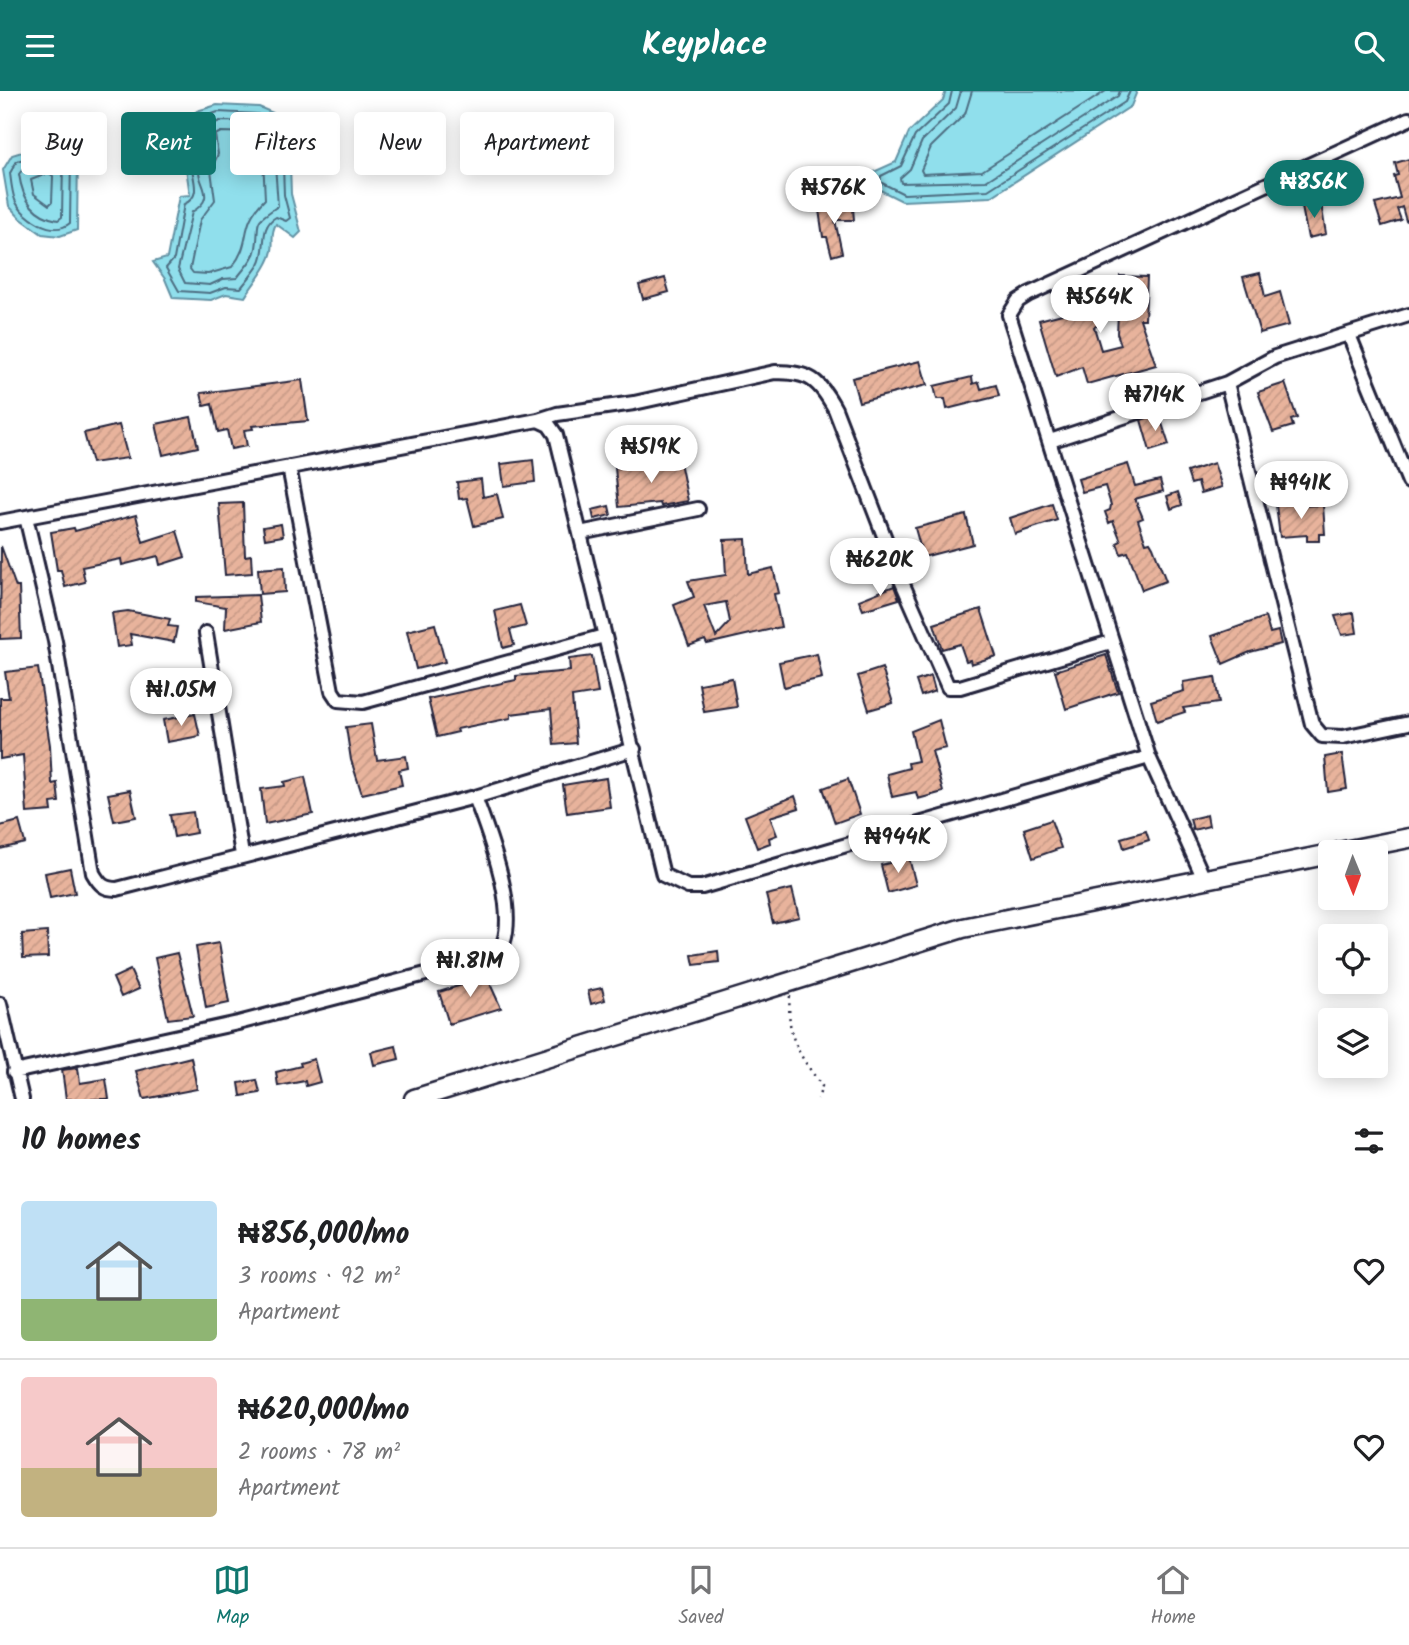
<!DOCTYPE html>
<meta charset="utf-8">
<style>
:root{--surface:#fff;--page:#f6f6f6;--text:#202124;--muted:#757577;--line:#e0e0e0;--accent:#0f766e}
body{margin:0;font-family:Kalam,sans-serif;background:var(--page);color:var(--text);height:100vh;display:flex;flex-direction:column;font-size:26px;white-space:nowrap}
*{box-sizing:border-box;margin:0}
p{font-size:23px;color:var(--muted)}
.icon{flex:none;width:38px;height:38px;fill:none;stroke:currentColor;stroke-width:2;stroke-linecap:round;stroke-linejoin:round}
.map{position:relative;height:1008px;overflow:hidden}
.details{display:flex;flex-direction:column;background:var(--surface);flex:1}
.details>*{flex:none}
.top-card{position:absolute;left:21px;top:21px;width:700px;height:63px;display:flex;gap:14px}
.needle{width:46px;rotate:179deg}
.fabs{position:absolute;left:1318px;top:749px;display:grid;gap:14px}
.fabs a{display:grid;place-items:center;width:70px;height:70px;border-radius:7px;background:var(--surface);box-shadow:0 4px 18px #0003;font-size:35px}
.price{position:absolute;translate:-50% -60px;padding:0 16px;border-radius:24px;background:#fff;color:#222;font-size:23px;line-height:46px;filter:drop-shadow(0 2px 4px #0008)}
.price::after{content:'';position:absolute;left:50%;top:42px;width:21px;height:16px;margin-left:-10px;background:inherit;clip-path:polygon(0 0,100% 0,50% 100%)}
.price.selected{background:var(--accent);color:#fff}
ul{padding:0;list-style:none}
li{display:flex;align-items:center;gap:21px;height:175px;padding:0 21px}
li+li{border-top:2px solid var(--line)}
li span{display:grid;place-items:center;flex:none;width:196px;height:140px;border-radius:7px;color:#555}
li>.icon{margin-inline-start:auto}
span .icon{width:84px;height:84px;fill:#fffc;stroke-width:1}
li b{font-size:30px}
h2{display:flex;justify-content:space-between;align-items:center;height:84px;padding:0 21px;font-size:30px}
.tag{padding:0 24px;border-radius:7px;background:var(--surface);box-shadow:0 4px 18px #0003;font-size:24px;line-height:63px}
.tag.selected{background:var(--accent);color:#fff}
header{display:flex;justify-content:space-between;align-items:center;height:91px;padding:0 21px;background:var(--accent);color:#fff;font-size:32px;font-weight:700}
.dock{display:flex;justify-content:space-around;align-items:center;height:98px;border-top:2px solid var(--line);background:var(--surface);font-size:19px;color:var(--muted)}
.dock a{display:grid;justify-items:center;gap:4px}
.dock .selected{color:var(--accent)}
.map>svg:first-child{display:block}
</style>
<header><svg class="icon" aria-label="menu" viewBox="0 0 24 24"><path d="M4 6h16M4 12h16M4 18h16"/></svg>Keyplace<svg class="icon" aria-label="search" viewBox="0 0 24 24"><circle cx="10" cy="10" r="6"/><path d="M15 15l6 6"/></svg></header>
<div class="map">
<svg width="1409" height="1008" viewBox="0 0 1409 1008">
<defs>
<pattern id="building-hatch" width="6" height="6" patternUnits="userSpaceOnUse" patternTransform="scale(1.75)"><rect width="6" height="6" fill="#e8b39c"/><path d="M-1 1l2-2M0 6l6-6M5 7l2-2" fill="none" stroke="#c79a87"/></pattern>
</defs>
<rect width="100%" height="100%" fill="#fff"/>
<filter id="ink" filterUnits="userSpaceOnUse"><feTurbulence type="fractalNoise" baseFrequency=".0143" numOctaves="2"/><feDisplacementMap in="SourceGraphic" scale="14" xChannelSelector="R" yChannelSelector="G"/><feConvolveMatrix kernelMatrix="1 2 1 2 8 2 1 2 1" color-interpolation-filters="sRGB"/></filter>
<g filter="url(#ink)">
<path fill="#90dfec" stroke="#6493a5" stroke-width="2" d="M946,0h191l-6,15 -140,91 -89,4 -44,-22 38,-17 13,-30 34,-32z
M217,14l42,2 21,9 9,16 2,62 10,38 -6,6 -19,-14c-6,10 -2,16 -4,27 -4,17 -19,32 -27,46l-19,-3 -15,6 -38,-2 -8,-19 -12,-17 14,-4 12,-62 11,-1 -6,-40 8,-4 -3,-10 -11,-7 1,-8 18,-15z
M64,48l14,14 -1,77 -17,6 -18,-2 -22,-16 -11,-12 -6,-36 9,-15z"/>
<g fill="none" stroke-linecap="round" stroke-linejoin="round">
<path stroke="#4e6e82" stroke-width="2" d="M952,0l-3,13 -34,32 -14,30 -20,10 -1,6 24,12 84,-4 137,-88 5,-11
M961,0l-5,17 -34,33 -12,28 -10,9 1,5 85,-2 132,-85 2,-5
M972,0l-7,23 -34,33 -10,23 2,4 59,-3 124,-80
M218,21l39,2 18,8 7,13 2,60 6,23 -4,3 -10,-4c-18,10 -8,32 -17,47 -5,9 -13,17 -18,24l-15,-1 -16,6 -31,-2 -13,-23 8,-9 10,-55c19,-8 8,-25 7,-43l8,-12 -11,-20 12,-11z
M220,30c18,1 44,-3 53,16l5,69c-28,19 -17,13 -22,42 -2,12 -13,21 -19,30l-14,1 -13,6 -25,-2 -7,-14 14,-57c28,-17 2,-28 8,-47 3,-7 7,-9 7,-16l-6,-20z
M221,41l32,1 9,5 3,61c-28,28 -11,40 -33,68l-24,7 -15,-1 -3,-4 10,-49 15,-20 -4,-30 7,-16 -3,-19z
M61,57l10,8 -1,67c-16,14 -47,-4 -55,-23 -3,-8 -4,-19 -5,-27l7,-12z
M59,68l4,2 -1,56 -4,3c-25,-4 -36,-23 -39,-46l4,-5z
M49,82l4,3 -1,26 -3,3 -15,-11 -3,-14z"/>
</g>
<path fill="url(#building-hatch)" stroke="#22223b" stroke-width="2" fill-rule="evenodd" d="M1409,68v61l-3,1 -4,-14 -5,2 4,11 -19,6 -7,-22 25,-6 -6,-22 4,-1 -3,-12z
M1321,112l5,31 -18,4 -6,-31z
M853,117l1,12h-19l7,33 -10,3 -5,-19h-4l-4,-27z
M1260,182l5,24 15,-5 9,33 -29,8 -17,-56z
M1120,185l27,1 -2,42h-5l16,46 -69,19 -5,-17 -26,10 -17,-57 27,-7 -6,-17 20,-6 2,7 7,-2 10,30 -5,2 7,23 20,-5 -4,-12z
M665,187l4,14 -26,7 -4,-14z
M920,270l7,24 -68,17 -7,-24z
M972,286l1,7 6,-2 2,7 15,-4 3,11 -52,13 -2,-10h-8l-3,-13z
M302,289l6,41 -56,5 1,3 -9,1 3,16 -16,3 -4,-19 -9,2 -6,-28 -8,2 -3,-13z
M1285,292l12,35 -6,2 2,6 -20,6 -15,-40z
M1159,323l10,31 -19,6 -9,-31z
M191,326l7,30 -35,8 -7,-31z
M119,334l9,33 -36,5 -8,-30z
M533,369l2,22 -31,4 -3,-22z
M680,371l8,39 -27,5 -1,-3 -41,4 -4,-39 34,-3 1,3z
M1214,372l8,24 -21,6 -3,-11 -7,2 -4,-12z
M1128,373l7,22 25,-6 3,11 -28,8 8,19 -5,2 8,23 4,-1 3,5 13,34 -24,9 -14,-38 -7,2 -4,-11 4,-2 -8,-20 -4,2 -4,-11 5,-2 1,-5 -6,-19 -23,6 -4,-13z
M481,388l2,18 14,-3 6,25 -29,7 -7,-28 -8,1 -2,-17z
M1178,401l4,13 -11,4 -4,-13z
M1294,411v4l29,-1 2,29h-6v7h-12v-6l-27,2 -4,-32z
M243,412l2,53 6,-1 1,18 -27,2 -6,-71z
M1052,413l5,16 -42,14 -5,-16z
M609,415l2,9 -17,4 -2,-9z
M136,424l7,27 34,-11 8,26 -25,8 -2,-9 -36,9 -1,-6 -39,8 3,15 -20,5 -4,-17h-4l-6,-38 23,-4 1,3z
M966,424l7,29 -50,13 -8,-29z
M281,433l2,12 -18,3 -2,-12z
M746,448l2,35 25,-6 6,25 -5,1 7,33 -74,17 -2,-4 -16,6 -15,-41 20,-8 -6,-16 38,-6 -2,-35zM726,511l4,20 -14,15 -12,-31z
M1,455l15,41h3l2,51 -21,1z
M284,476l1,25 -25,2 -2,-25z
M894,495l5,13 -36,11 -4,-10z
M258,504l3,27 -36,7 1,-22 -30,-5v-5z
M520,514l6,21 -16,4 4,15 -11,3 -8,-37z
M981,518l15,47 -25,8 -1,-4 -4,1 -6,-17 -18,5 -8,-25z
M128,520l42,8 -2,7 9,1 -3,15 -44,-8 2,11 -15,2 -5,-34z
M1354,522l3,20 -15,2 -7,-19z
M1265,526l5,16 8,-2 3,13 -31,8 -27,12 -11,-28z
M435,533l10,38 -29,7 -9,-38z
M817,563l5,24 -38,9 -5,-25z
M1106,564l12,37 -52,17 -11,-38z
M592,565l6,37 -26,4 4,46 -22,2 -3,-36 -40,5v4l-54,11 1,3 -21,5 -9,-38 88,-19v-4l54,-5 -1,-12z
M38,577l12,77 2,39 5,-1 2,19 -8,1 1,8 -25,2 -4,-58 -23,4v-61h9l-4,-26z
M882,577l11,35 -24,7 -11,-34z
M931,585l4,15 -14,5 -5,-15z
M1215,586l4,26 -36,5 2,4 -28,9 -6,-20 33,-10 -1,-9z
M732,587l5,29 -33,5 -5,-28z
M195,623l5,22 -33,6 -4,-22z
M939,629l7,28 -14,3 11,41 -25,7 -2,-7 -24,5 -5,-23 22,-6 -1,-5 10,-2 -7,-30z
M371,633l6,36 29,-4 2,12 -9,2 3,15 -40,9 -11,-34 -5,-33z
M1342,663l5,35 -19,3 -3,-35z
M305,686l8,37 -48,10 -4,-35 24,-3 -1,-4z
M606,687l4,29 -43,6 -4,-28z
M848,688l12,35 -25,9 -12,-35z
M130,699l6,27 -22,4 -6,-27z
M795,705l4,12 -29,9 7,18 -8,3 1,5 -13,5 -12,-32z
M193,721l3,21 -22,4 -4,-22z
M1207,724l2,11 -16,4 -3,-11z
M1051,729l10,28 -28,10 -9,-29z
M19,730l6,22 -25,6v-23z
M1146,740l3,9 -25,8 -3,-10z
M909,767l7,27 -28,8 -7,-28z
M70,777l5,25 -25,5 -5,-25z
M792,798l7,28 -26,6 -7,-28z
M47,841l1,25 -25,1 -1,-24z
M219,852l10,60 -23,5 -10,-61z
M718,860l1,11 -25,3 -2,-10z
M177,862l16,63 -25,3 -13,-61z
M130,879l9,19 -18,8 -8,-19z
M489,880l2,15 10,22 -52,16 -10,-32 26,-8z
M602,897l3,12 -14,4 -3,-13z
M396,955l3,13 -25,6 -3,-13z
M191,966l6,32 -53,10 -8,-28z
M314,968l6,23 -14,4 -1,-5 -27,5 -2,-14 25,-6 -1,-3z
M78,977l2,15 26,-4 3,20h-43l-4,-29z
M257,989l3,13 -19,3 -2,-13z"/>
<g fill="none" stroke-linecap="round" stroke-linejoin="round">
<g stroke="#22223b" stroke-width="18">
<path id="street" d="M1349,244l60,147
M1227,292l85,341 10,12 21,1 66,-14
M538,329l19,-6 77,-11 141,-31c35,0 44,8 60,37l66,171 47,107h12l151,-45
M1050,350l177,-58 48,-26 134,-42
M289,376l43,224 6,9 25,2 241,-66
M26,426l29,124 38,232c7,12 11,16 24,16l358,-92 159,-48
M0,431l538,-102 11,5 7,10 107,440 25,12h14l447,-130
M580,442l118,-24
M206,542l36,222
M1204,788l-55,-122 -140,-442 9,-14 11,-7 380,-175
M0,913l22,95
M14,981l224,-49 257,-67c31,-29 -7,-124 -20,-159"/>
</g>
<g stroke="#22223b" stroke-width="23">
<path id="secondary" d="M1339,761l70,-14
M414,1008l549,-171 367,-74"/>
</g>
<path stroke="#22223b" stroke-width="2.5" stroke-dasharray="2 5" stroke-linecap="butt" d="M790,905c-4,41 8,57 32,90l-4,13"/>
<use href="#street" stroke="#fff" stroke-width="12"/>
<use href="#secondary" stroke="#fff" stroke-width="18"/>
</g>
</g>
</svg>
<div class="fabs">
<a><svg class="needle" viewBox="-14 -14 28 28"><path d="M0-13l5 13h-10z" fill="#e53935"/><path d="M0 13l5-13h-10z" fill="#757577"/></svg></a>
<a><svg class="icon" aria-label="locate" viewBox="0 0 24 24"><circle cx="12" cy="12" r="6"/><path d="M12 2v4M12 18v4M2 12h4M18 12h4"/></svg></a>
<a><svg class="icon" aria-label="layers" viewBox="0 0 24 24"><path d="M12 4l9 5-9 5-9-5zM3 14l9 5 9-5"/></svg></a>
</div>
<b class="price selected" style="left:1314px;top:129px">₦856K</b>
<b class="price" style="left:834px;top:135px">₦576K</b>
<b class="price" style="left:1100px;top:244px">₦564K</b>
<b class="price" style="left:1155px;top:342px">₦714K</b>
<b class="price" style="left:651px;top:394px">₦519K</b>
<b class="price" style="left:1301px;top:430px">₦941K</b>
<b class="price" style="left:880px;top:507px">₦620K</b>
<b class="price" style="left:181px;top:637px">₦1.05M</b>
<b class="price" style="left:898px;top:784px">₦944K</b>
<b class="price" style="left:470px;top:908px">₦1.81M</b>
<div class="top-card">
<a class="tag">Buy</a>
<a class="tag selected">Rent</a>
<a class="tag">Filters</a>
<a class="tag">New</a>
<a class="tag">Apartment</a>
</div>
</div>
<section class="details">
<h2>10 homes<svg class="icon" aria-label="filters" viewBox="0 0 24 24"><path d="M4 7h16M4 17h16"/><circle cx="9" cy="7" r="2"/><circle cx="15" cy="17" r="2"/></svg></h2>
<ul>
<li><span style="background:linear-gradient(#bfe0f5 70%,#8fb573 0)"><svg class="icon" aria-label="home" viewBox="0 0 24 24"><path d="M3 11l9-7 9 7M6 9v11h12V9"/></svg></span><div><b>₦856,000/mo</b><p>3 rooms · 92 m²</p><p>Apartment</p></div><svg class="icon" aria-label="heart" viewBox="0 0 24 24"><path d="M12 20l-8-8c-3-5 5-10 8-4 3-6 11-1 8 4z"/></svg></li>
<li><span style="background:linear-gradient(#f6c9c9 65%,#c2b280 0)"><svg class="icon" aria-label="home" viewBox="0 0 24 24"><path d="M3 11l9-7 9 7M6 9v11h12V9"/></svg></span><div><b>₦620,000/mo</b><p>2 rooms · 78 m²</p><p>Apartment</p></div><svg class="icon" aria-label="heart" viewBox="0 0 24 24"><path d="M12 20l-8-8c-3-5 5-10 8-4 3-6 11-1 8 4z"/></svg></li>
</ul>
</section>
<nav class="dock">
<a class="selected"><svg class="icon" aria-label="map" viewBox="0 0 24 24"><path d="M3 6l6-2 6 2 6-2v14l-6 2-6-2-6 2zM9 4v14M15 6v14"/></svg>Map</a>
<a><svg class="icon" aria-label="saved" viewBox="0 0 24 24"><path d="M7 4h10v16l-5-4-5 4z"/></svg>Saved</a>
<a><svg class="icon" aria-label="home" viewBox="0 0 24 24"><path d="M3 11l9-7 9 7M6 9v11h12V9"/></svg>Home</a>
</nav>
